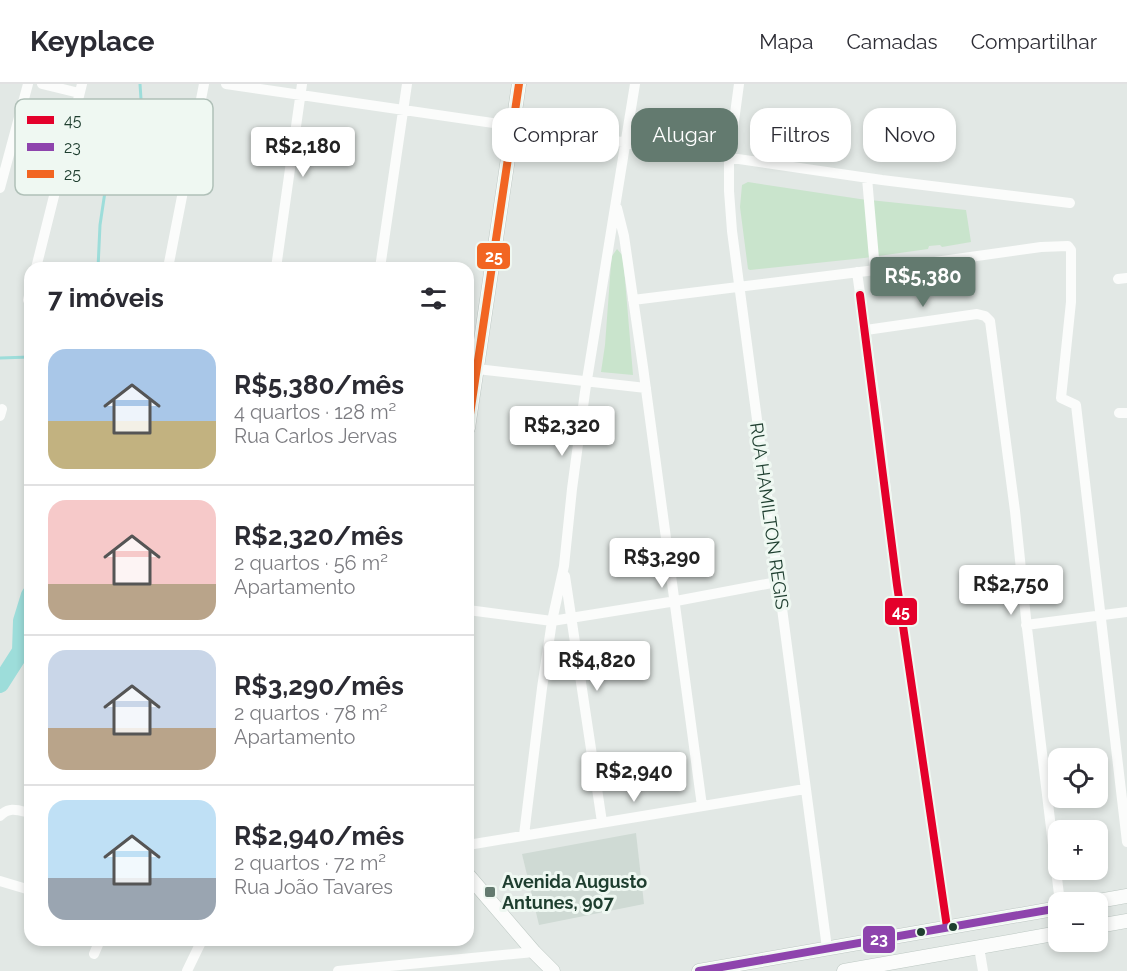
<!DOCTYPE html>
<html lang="pt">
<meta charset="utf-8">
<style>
:root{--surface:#fff;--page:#f7f7f7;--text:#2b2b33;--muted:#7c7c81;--line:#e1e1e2;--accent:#637a6f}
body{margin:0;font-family:Raleway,sans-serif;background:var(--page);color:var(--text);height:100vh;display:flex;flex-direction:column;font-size:22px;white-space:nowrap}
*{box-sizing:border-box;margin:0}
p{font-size:20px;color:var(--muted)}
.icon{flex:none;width:33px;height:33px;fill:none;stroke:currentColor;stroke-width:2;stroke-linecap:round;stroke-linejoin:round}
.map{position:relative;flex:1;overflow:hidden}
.panel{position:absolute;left:24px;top:178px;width:450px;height:684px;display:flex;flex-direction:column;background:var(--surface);border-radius:18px;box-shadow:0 3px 9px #0003}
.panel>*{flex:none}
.hud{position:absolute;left:492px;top:24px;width:544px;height:54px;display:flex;gap:12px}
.tools{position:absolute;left:1048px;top:664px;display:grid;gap:12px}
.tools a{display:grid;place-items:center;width:60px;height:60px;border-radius:12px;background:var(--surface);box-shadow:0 3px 9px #0003;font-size:30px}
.price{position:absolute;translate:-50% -51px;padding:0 14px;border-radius:6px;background:#fff;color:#222;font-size:20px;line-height:39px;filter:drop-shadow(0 2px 3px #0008)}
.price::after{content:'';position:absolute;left:50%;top:36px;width:18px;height:14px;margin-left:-9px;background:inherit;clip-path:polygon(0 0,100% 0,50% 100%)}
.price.current{background:var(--accent);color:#fff}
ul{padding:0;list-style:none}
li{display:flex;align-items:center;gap:18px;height:150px;padding:0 24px}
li+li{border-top:2px solid var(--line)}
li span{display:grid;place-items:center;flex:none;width:168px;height:120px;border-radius:18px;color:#555}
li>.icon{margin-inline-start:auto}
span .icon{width:72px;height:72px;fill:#fffc;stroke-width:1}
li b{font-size:26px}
h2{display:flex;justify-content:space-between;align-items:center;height:72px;padding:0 24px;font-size:26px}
.chip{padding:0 21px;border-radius:18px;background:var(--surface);box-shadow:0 3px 9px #0003;font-size:21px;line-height:54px}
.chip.current{background:var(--accent);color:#fff}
header{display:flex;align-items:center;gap:36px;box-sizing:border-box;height:84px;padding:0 30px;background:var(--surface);border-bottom:2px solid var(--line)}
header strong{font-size:28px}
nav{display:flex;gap:33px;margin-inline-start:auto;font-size:21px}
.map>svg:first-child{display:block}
</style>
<header>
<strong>Keyplace</strong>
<nav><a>Mapa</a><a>Camadas</a><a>Compartilhar</a></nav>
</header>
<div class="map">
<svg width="1127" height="887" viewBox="0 0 1127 887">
<rect width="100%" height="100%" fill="#e2e8e5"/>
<path fill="#cfdad4" d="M636,749l8,71 -105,21 -17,-71z"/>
<path fill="#c9e4cc" d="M748,98l112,17 106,11 5,32 -29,5 -2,-2 -11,1 -1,3 -64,9 -114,12 -2,-1 -8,-62 2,-22z
M617,165l6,7 10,119 -32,-3 4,-27 6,-81 1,-8z"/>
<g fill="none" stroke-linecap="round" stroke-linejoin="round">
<path stroke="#9dddda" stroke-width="3" d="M98,184l2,-43 6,-40 14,-15 11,-29 10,-42 -1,-15
M0,274l30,-1"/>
<path stroke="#9dddda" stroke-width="18" d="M0,600l21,-33 1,-30 8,-26"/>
<g stroke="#bdc8c3" stroke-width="15">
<path id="secondary" d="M468,344l51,-344
M468,791l66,77 19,19
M1087,819l40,-7
M1098,842l29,-5
M699,887l360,-63
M844,887l215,-38"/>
</g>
<path stroke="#fbfcfb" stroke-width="10" d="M42,0l37,9
M226,0l656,96 188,23
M739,0l-10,74v33l3,40 95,717
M867,94l8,92
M0,104l28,-104
M617,124l7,28 19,131 59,439
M36,184l46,-184
M168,184l36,-184
M276,184l26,-184
M380,184l27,-184
M857,188l21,150 19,163 50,342
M1118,195l9,-1
M28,216l2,-9
M633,216l259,-32 149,-21 27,-1 3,4v52l-10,96 15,7 51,437
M866,246l111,-16 8,2 5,5 25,190 12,117 33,275
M468,284l178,20
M1119,329h8
M0,332l2,-7
M565,492l37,246
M468,526l84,11 124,-20 101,-19
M1026,541l101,-13
M0,732c9,-10 18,-6 30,-3
M524,751l18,-147 10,-67 12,-55 8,-77 13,-97 50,-308
M468,761l337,-56
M0,797l30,9
M979,863l4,24
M94,870l6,-14
M187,887l15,-31
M338,887l196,-19"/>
<use href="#secondary" stroke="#fbfcfb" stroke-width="14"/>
<g stroke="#eff8f2" stroke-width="12">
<path id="bus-1" d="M860,211l37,290 50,342"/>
</g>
<g stroke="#eff8f2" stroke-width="12">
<path id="bus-2" d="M699,887l360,-63"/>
</g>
<g stroke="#eff8f2" stroke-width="12">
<path id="bus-3" d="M468,344l51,-344"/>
</g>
<use href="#bus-1" stroke="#e4002b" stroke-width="8"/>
<use href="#bus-2" stroke="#8e44ad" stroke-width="8"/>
<use href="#bus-3" stroke="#f26522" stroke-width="8"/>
</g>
<rect fill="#637a6f" stroke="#eff8f2" stroke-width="2" x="484" y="802" width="12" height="12" rx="3"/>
<g fill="#1e3e2f" stroke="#eff8f2" stroke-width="2">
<circle cx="953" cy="843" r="5"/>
<circle cx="921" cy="848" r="5"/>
</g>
<g text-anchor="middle" stroke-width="6" stroke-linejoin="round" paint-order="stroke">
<g font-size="18" fill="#1e3e2f" stroke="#eff8f2">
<text transform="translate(769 432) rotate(82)" y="6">RUA HAMILTON REGIS</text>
</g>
<g font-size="18" font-weight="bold" fill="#1e3e2f" stroke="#eff8f2" text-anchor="start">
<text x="502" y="804">Avenida Augusto<tspan x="502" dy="21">Antunes, 907</tspan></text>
</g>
</g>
<rect x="15" y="15" width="198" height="96" rx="9" fill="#eff8f2" stroke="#b0c0b8" stroke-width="1.5"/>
<rect x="27" y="32" width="27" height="8" fill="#e4002b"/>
<rect x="27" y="59" width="27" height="8" fill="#8e44ad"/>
<rect x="27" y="86" width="27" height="8" fill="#f26522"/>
<g font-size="16" fill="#1e3e2f">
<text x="64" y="42">45</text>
<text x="64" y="69">23</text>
<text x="64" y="96">25</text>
</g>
<g stroke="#eff8f2" stroke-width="2">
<rect x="476" y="158" width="35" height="28" rx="6" fill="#f26522"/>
<rect x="884" y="513" width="34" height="29" rx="6" fill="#e4002b"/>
<rect x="862" y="841" width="34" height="29" rx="6" fill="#8e44ad"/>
</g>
<g font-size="16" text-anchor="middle" font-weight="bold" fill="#fff">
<text x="494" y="178">25</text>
<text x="901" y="533">45</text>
<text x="879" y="861">23</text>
</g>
</svg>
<div class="tools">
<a><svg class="icon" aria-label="locate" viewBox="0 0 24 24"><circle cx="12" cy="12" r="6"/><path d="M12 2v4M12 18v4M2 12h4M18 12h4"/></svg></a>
<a>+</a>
<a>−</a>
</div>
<b class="price" style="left:303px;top:94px">R$2,180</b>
<b class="price current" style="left:923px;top:224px">R$5,380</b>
<b class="price" style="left:562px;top:373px">R$2,320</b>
<b class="price" style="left:662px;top:505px">R$3,290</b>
<b class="price" style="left:1011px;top:532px">R$2,750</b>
<b class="price" style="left:597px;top:608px">R$4,820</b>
<b class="price" style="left:634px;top:719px">R$2,940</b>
<div class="hud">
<a class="chip">Comprar</a>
<a class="chip current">Alugar</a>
<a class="chip">Filtros</a>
<a class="chip">Novo</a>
</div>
<section class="panel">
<h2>7 imóveis<svg class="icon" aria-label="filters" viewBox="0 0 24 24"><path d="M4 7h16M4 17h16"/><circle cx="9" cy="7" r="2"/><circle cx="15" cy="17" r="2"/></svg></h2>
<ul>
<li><span style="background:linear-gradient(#a9c7e8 60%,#c2b280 0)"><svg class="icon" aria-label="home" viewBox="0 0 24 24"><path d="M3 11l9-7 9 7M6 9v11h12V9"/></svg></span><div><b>R$5,380/mês</b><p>4 quartos · 128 m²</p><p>Rua Carlos Jervas</p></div></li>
<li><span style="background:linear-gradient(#f6c9c9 70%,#b9a48a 0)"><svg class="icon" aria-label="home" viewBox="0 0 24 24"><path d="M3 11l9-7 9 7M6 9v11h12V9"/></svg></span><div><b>R$2,320/mês</b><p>2 quartos · 56 m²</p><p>Apartamento</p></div></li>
<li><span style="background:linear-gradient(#c9d6e8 65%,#b9a48a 0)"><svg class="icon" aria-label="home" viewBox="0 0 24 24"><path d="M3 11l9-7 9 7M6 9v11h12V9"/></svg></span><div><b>R$3,290/mês</b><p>2 quartos · 78 m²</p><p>Apartamento</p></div></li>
<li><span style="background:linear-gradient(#bfe0f5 65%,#9aa5b1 0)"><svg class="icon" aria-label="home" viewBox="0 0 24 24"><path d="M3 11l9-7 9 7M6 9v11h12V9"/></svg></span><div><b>R$2,940/mês</b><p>2 quartos · 72 m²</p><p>Rua João Tavares</p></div></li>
</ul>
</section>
</div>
